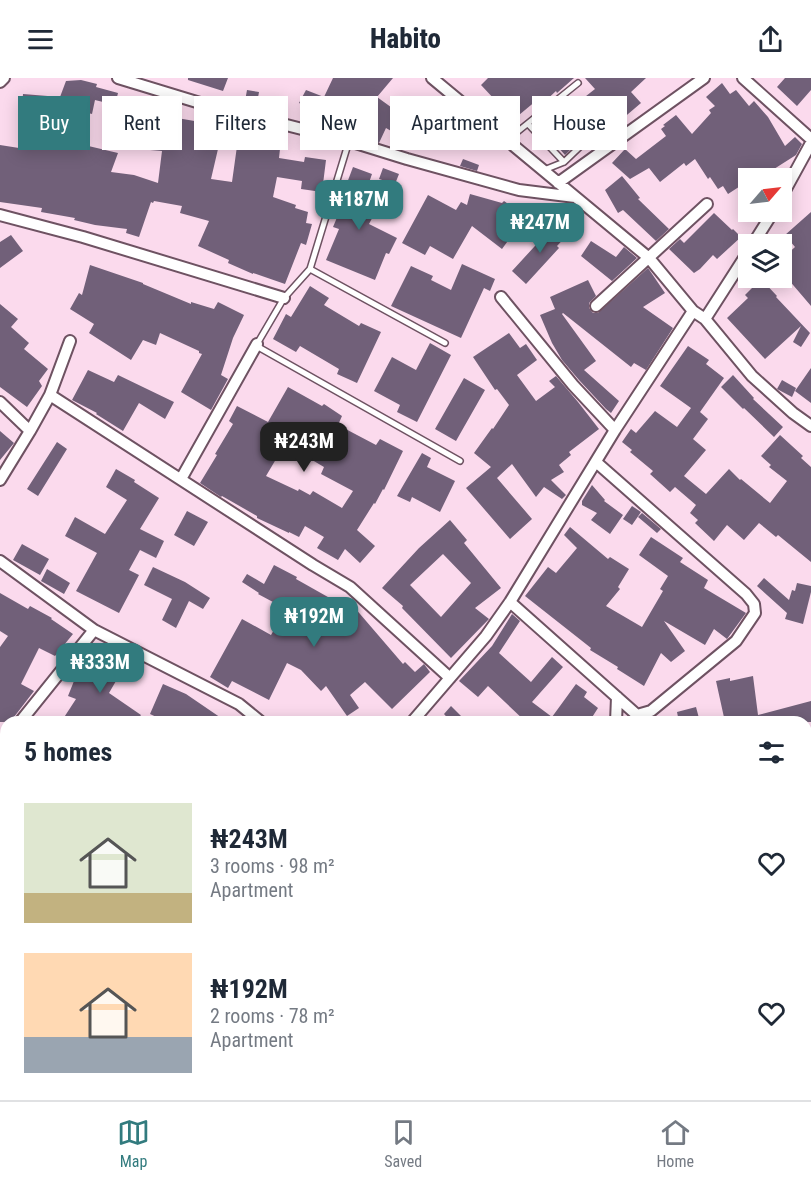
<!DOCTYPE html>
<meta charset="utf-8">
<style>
:root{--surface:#fff;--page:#f6f6f7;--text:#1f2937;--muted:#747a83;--line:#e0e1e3;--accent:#327b7e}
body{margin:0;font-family:"Roboto Condensed",sans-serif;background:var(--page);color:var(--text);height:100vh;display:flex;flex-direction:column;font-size:22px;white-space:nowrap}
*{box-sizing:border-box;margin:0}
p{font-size:20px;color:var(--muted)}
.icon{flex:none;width:33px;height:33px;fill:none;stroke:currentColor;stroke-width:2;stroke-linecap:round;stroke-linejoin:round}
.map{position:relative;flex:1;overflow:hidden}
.sheet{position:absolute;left:0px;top:638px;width:812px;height:386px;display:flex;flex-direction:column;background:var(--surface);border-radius:18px 18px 0 0;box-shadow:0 3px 15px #0003}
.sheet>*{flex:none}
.guide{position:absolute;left:18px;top:18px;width:776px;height:54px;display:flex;gap:12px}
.needle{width:39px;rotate:62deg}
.fabs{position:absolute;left:738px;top:90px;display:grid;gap:12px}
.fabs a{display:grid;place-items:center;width:54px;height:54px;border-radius:0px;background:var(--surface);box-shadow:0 3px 15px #0003;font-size:30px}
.price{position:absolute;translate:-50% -51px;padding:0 14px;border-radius:12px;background:var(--accent);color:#fff;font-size:20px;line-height:39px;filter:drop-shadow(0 2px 3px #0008)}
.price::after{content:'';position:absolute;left:50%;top:36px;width:18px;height:14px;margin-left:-9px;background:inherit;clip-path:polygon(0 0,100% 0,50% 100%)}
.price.selected{background:#222;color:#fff}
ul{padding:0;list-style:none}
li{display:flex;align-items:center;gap:18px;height:150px;padding:0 24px}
li span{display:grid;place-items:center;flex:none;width:168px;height:120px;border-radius:0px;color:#555}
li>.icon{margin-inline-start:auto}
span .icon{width:72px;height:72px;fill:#fffc;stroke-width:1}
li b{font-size:26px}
h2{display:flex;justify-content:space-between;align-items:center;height:72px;padding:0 24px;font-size:26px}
.chip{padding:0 21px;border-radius:0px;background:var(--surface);box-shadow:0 3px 15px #0003;font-size:21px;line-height:54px}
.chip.selected{background:var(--accent);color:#fff}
header{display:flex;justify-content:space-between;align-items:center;height:78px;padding:0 24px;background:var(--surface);font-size:27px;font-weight:800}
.tab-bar{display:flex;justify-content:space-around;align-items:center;height:84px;border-top:2px solid var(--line);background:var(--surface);font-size:16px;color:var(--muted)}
.tab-bar a{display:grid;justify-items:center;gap:3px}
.tab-bar .selected{color:var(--accent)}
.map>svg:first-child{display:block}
</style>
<header><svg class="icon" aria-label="menu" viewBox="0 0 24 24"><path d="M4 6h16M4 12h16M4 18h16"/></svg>Habito<svg class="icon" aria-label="share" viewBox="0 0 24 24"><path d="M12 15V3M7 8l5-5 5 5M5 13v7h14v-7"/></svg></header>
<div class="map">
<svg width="811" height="1022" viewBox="0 0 811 1022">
<rect width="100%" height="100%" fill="#fbdaed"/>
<path fill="#716079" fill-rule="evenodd" d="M188,0h40l-5,13 -35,-11z
M333,0h60l-16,19 29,21 11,-16 11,8 4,-4 17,14 -8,10 -4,-3 -10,15 -14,-9 -5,8 -22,-13 -7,15 -3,-1 -19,-9 7,-16 -26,-17 -9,16 -30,-13 7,-13 18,7z
M488,0h86l-17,15 -1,-2 -15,14 -4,-5 -24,20 -16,-21 -1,2 -15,-16z
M585,0h61l-15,14 10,11 -20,17 -8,-9 -26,21 -20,-21 28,-22z
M785,0h26v12l-14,16 -20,-19z
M81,2l16,4 -1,3 22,6 -3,12 -20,-5 -3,14 -8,-2 -4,32 38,9 -7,19 23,3 24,8 4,-32 -12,-1 4,-36 52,9 1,-7 18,3 -14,60 21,3 6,-43 21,3 -1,4 22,3 -1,9 25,4 1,-5 21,3 -4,32 -21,-3 1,-8 -25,-4 -4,20 23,8 -1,3 13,4 -2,11 6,1 -6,21 -5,-2 -16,41 -32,-11v1l-25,-11 1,-3 -31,-14 11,-25 -29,-8 2,-7 -28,-5 -1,2 -2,-1 -12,35 -13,-4 1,-4 -32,-4 -21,-5 1,-2 -34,-6 1,-4 -42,-6v-57l19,3 4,-54 37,3 6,-16z
M722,5l8,11 6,-4 13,16 5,-5 14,16 17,29 10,-9 7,7 -6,11 -22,14 11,6 -2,3h-35v3l-20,13 -5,-8 -5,3 -8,-12 -2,2 -13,-20 -9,7 -2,-3 -24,19 -11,-14 -19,11 -18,-16 13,-14 11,10 30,-23 -5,-7 4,-3 -2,-1 13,-10 16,19 19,-21 -2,-3 6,-4 -9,-9z
M247,12l12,2 -2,11 -12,-2z
M555,41l20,26 -10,10 -22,-25z
M463,81l16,6 -2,6 -17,-5z
M353,89l19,7 -9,26 15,7 -9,17 28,14 -8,16 -3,-1 -11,27 -49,-20 13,-31 -6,-2 8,-19 -3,-1z
M383,90l16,6 -4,10 -16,-5z
M622,98l18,22 -2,1 31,30 -13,12 -33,-31 -5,3 -13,-23z
M470,116l32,9 2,-2 10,7 1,-2 12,9 -25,34 -30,-23 -19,33 -23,-13 -5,9 -23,-12 26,-48 28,15 5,-8 6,3z
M811,134v94l-29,-34v-5l5,-5 -4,-4 12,-11 -10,-12z
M714,135l18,17 1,-1 8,8 -24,22 -4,-4 -13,14 -6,4 -25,-24 11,-10 4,4z
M558,145l11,10 -12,13 2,2 -33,36 -14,-13 33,-36 1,1z
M11,157l12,16 -23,17v-26z
M591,163l25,16 8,-10 13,11 -25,23 -31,-25z
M462,186l33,15 -5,12 -6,-3 -23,50 -70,-32 20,-40 22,10 -2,4 20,10z
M90,187l53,18v1l48,20v-2l23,7 4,-7 26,13 -11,23 -12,37 7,4 -17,31 -30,-18 21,-38 -3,-1v-2l-39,-18 -4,12 -13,-5 -12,20 -42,-27 5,-9 -24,-15 9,-16 3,2z
M648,190l17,25 -22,14 30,21 -27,42 -12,-7 -3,4 -68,-54 -1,1 34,47 -12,9 35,31 -8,12 -5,-4 -27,-29 -17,-20 -10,-17 -12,-28 15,-6 -5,-12 38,-17 8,16 -7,7v5l4,5h5z
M761,201l16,17 -1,1 34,36 -9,14 -8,-5 8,-16 -36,33 -38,-41 21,-20 -3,-3z
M310,208l19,12 -5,7 35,21 2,-3 20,9 -24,51 -20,-9 2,-5 -39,-23 -4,6 -23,-13 13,-25 5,3z
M0,226l18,15 -7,8 18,16 -5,6 24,20 -9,12 3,5 -15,21 -27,-20z
M509,255l11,15 6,-4 11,16 -20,15 19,26 19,-14 -6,-6 7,-5 22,26 21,27 -30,23 2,3 -12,10 5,7 -13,8 15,15 -4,4 -18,-12 -8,10 -24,-33 -15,14 35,41 -22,20 -44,-51 25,-21 -17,-14 18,-25 1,1 16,-24 -12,-16 -2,1 -22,-33z
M430,265l21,12 -34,67 -20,-10 3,-7 -26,-14 18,-34 24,13z
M688,268l21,14 -3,4 18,14 -24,34 8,7 -15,20 13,11 -22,26 22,18 23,-25 11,11 1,-1 29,24 17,-22 -18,-14 2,-2 -10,-9 19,-21 23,21 -2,2 10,9v95l-33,-27 -2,2 -17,-14 -15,17 -17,-15 -13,16 -19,-18 3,-3 -8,-7 6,-8 -21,-18 -5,5 -20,-18 3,-3 -23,-19 2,-2 -10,-8 9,-13 5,4 19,-22 22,16 14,-19 -31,-22z
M811,290v35l-16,-12z
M88,292l26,12 4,-7 56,27 -9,17 -26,-16 -16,28 -27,-17 1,-1 -25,-13z
M733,297l21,23 -1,1 30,28 -9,10 -30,-29 -1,1 -22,-22z
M464,300l21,12 -29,51 -21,-12z
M782,302l14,8 -4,9 -15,-8z
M288,309l34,19 2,-2 18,12 -4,9 38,20 4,-6 23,12 -19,39 -1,-1 -8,15 -1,-1 -17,27 18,16 -15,17 -15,-14 -7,11 -21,-12 7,-11 -19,-11 -6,11 -10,-5v1l-32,-15v-2l-35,-20 -1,1 -21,-14 17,-28 -2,-1 18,-30 -4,-3 8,-15 31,16zM285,366l39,23 -3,7 32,17 -11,17 -29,-17 -3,4 -11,-6 -1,2 -32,-15z
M0,353l14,12 -14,17z
M57,364l10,7 -29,47 -11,-7z
M422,375l9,5 -4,9 28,14 -15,31 -28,-15 -2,5 -13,-6z
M116,391l19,11 -1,2 25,16 -19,31 24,12 -8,17 -16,-8 -11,20 10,5 -20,38 -43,-22 21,-38 -32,-17 10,-19 30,17 22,-34 -21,-13z
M592,407l13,15 -1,1 19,14 -13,19 -19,-14 6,-7 -15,-8v-4z
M632,428l9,6 -9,13 -9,-6z
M187,433l21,11 -14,24 -20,-11z
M642,435l19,16 -4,4 -19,-16z
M450,442l17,20 -3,3 37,45 -26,20 14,11 -38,39 -49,-50 1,-2 -21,-18 37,-40zM443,476l28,29 -30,34 -31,-32z
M570,449l38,32 2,-2 19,12 -11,18 2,2 -14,17 36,21 21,-36 -3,-2 8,-13 -29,-21 12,-18 32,21 -3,4 28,18 -4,8 42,25 -19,26 -13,-10 -9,16 -41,-24 21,30 -14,11 -10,-9 -17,33 -27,-17 1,-2 -28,-17 1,-2 -66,-52 23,-29 8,6 21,-25 -13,-13z
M22,466l27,15 -9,16 -27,-15z
M274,487l23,12 -1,2 39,22 2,-3 17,9 49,57 2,-2 10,10 9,-8 6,8 -38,37 -27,-27 -15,13 9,13 -12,8 -21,-30 -5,5 -20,-21 -14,-7 -18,37 -37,-19 -4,7 -18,-11 32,-58 29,16 15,-26 -28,-15 1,-1 -17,-11 5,-8 17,10z
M153,489l32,15 25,16 -7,11 -14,-8 -13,27 -14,-8 10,-21 -28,-14z
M47,491l23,14 -6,11 -23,-13z
M764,500l25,22 3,-10 3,1 2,-8 14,3v6l-8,32 -18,-5 2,-6 -30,-27z
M0,515l28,16 2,-3 22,12 -1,1 22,15 -18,22 -16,-8 -18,36 13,7 -20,26 -1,5h-13v-75l8,-11 -8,-5z
M512,536l8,7 -21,32 32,29 21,-25 11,10 -31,35 20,15 24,-33 11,8 -3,5 14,11 -9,14h-63l-38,-36 -10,11 -19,-16 33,-35z
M101,570l26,14 -18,31 32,22 -5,7h-75l15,-23 -8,-3 8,-20 8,3z
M753,598l5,39 53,-14v21h-86l-9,-41 14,-3v3z
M163,606l23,10 41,28h-60l-17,-8z
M451,628l16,16h-16l-7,-8z
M696,629l4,15h-21l-2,-10z"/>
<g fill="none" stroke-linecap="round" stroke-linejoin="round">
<g stroke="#6e5262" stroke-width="8">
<path id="service" d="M528,46l36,38
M349,63l-39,128 -26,29 -27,46 3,4 200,113
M506,63l72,-58
M544,92l20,-8 23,-22 -34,-37
M310,191l135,74"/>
</g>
<g stroke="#6e5262" stroke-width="14">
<path id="minor" d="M118,0l82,25 149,38 58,18 112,31 56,7
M432,0l217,180 44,53 12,8 47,57 41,37 18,13
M743,0l68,61
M0,4l4,-4
M558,105l146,-105
M782,118l29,-53
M0,137l83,22 201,61
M753,166l20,-32
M501,219l72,88 42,45
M596,228l111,-102
M705,241l43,-67
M50,317l263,170 37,22 100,91
M0,324l30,29
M181,401l76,-135
M0,402l30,-49 20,-36 20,-54
M0,483l94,69 145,74 22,18
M510,524l127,113 14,-4 85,-70 19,-28 -1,-9 -8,-10 -150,-132
M20,644l74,-92
M412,644l74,-86 24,-34 105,-172 78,-119
M616,644l1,-25
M0,668l6,-7
M0,851l4,3
M0,1013l6,-2
M768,1017c14,5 22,5 36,0
M676,1022l13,-5"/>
</g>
<use href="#service" stroke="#fff" stroke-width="5"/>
<use href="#minor" stroke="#fff" stroke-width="10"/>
</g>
</svg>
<div class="fabs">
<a><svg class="needle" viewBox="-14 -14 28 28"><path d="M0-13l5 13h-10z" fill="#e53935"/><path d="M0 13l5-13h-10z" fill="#747a83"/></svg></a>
<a><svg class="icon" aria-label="layers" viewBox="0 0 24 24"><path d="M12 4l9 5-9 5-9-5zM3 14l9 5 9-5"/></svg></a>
</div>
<b class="price" style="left:359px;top:153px">₦187M</b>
<b class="price" style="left:540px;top:176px">₦247M</b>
<b class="price selected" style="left:304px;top:395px">₦243M</b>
<b class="price" style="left:314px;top:570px">₦192M</b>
<b class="price" style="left:100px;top:616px">₦333M</b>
<div class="guide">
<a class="chip selected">Buy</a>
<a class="chip">Rent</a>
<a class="chip">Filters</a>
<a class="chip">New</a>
<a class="chip">Apartment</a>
<a class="chip">House</a>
</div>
<section class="sheet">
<h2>5 homes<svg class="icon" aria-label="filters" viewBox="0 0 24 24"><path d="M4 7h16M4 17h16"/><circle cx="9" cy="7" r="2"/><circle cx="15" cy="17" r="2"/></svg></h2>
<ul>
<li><span style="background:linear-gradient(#dfe7d0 75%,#c2b280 0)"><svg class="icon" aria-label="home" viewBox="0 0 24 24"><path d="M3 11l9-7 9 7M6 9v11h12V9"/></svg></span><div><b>₦243M</b><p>3 rooms · 98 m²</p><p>Apartment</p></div><svg class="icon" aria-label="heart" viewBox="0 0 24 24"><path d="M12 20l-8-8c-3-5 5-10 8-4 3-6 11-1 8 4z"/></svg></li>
<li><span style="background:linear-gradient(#ffd9b3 70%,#9aa5b1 0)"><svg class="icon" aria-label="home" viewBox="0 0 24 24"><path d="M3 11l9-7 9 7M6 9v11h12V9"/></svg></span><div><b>₦192M</b><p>2 rooms · 78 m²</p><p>Apartment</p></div><svg class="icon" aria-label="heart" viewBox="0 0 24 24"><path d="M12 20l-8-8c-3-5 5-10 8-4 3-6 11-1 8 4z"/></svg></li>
</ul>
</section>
</div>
<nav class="tab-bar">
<a class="selected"><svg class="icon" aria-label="map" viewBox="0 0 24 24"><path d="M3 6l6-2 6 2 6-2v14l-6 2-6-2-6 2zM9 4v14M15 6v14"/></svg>Map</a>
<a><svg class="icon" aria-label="saved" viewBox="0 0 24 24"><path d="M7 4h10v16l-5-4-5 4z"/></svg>Saved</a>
<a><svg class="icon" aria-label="home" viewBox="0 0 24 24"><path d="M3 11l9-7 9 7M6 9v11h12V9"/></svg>Home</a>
</nav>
